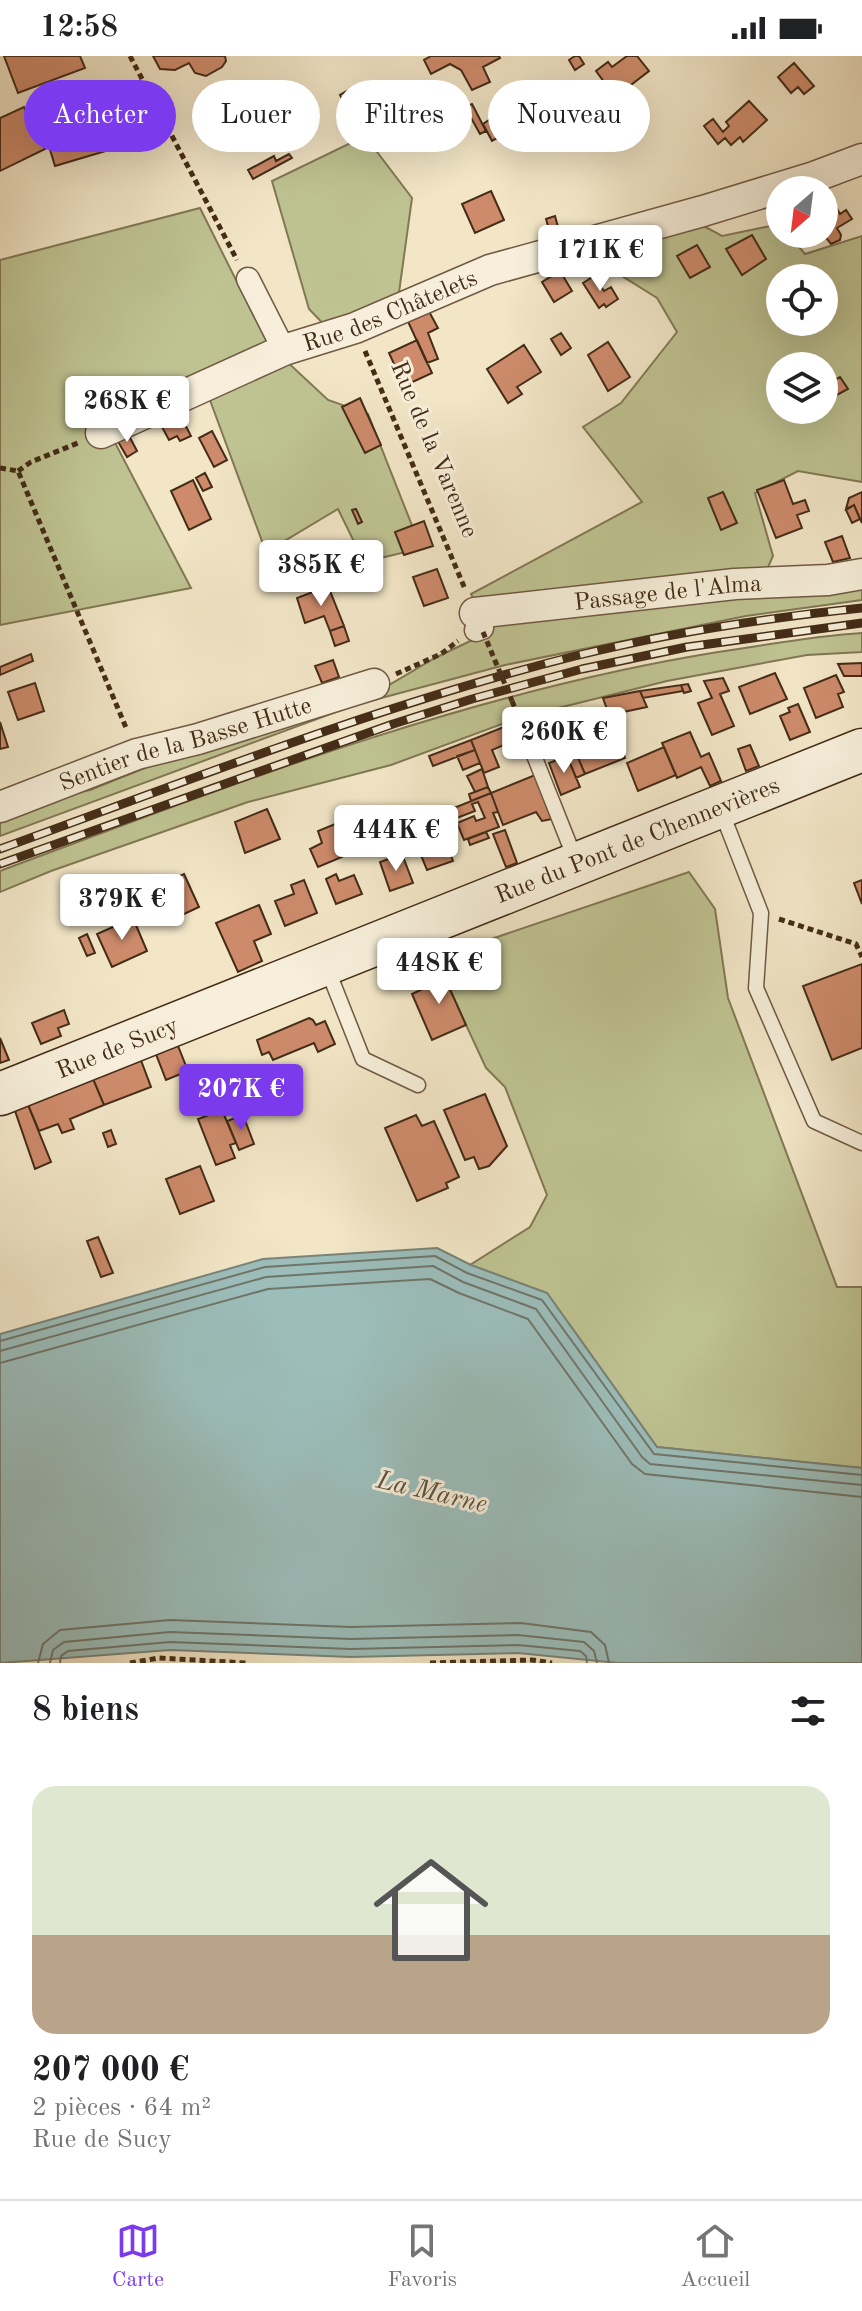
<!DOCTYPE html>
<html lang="fr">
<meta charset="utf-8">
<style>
:root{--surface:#fff;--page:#f6f6f6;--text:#202124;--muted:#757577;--line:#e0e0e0;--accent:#7c3aed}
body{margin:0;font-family:"Old Standard TT",serif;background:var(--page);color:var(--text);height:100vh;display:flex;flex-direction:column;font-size:30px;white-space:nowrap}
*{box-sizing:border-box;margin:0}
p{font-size:26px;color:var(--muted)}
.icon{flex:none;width:44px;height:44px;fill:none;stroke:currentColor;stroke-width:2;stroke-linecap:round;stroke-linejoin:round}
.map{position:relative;height:1607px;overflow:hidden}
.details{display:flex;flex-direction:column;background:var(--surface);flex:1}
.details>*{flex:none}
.banner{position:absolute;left:24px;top:24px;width:814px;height:72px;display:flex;gap:16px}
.needle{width:52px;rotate:208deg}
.fabs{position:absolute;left:766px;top:120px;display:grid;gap:16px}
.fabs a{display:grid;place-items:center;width:72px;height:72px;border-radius:50%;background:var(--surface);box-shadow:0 8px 32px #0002;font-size:40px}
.price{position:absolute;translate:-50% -68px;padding:0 18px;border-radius:8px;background:#fff;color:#222;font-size:26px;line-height:52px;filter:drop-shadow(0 2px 4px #0008)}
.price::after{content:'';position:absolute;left:50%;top:48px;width:24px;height:18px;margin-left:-12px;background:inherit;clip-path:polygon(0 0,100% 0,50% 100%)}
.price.selected{background:var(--accent);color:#fff}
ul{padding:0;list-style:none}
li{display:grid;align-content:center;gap:16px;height:424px;padding:0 32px}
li+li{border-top:2px solid var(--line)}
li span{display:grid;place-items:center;height:248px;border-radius:24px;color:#555}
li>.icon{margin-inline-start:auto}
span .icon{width:144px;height:144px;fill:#fffc;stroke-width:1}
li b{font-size:34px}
h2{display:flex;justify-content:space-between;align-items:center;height:96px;padding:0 32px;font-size:34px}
.pill{padding:0 28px;border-radius:36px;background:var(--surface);box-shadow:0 8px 32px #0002;font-size:28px;line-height:72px}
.pill.selected{background:var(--accent);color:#fff}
.status{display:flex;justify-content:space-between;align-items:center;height:56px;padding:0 40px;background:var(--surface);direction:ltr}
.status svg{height:22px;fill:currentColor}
.tabs{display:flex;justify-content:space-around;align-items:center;height:112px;border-top:2px solid var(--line);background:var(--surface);font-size:22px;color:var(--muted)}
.tabs a{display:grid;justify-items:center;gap:4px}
.tabs .selected{color:var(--accent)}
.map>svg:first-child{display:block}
</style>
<div class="status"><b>12:58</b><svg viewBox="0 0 49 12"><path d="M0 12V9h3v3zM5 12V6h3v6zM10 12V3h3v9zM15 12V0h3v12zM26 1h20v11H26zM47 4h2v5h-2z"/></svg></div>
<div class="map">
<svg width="862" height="1607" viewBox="0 0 862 1607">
<rect width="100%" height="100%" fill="#f2e6c7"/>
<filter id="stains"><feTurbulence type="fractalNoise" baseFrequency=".0025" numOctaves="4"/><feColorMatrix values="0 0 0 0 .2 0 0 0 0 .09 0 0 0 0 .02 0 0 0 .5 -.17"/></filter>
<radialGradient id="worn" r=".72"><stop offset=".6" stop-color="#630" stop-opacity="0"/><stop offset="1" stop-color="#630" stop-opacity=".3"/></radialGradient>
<path fill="#bfc392" stroke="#827854" stroke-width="2" fill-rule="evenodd" d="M365,80l47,62 -15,109 -64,27 -24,-25 -37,-128z
M200,152l68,136 60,56 40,14 45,114 1,22 -50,12 -26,-53 -72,43 -66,-179 -99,43 90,172 -191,37v-365z
M698,167l24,13 58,-12v10h8l17,20 57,-18v246l-64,-11 -43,22 18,63 -17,38 106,-6v12l-116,16 -241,49 -150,40 -355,131v-23l32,-11 58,-12 90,-36 175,-49 80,-47 54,-26 -18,-38 171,-92 -59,-75 38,-24 56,-71 -20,-34 -75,-47zM780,222h44v44h-44zM780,310h44v44h-44z
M862,577v19l-55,3 -140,26 -149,37 -127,47 -143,37 -197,69 -51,21v-21c235,-88 470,-179 718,-219 48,-7 95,-16 144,-19z
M689,816l26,37 13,89 109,289h25v181l-205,-21 -110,-154 -77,-28 60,-38 17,-32 -42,-108 -19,-19 -51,-110z"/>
<path fill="#9cbebb" stroke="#798479" stroke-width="2" d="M437,1192l34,17 76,28 110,154 205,21v195h-244l-100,-10 -167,4 -181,-7 -170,13v-329l263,-75z"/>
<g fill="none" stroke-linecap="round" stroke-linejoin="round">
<path stroke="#707569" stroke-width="2" d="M0,1285l265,-74 170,-11 32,17 75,27 112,154 208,21
M0,1295l266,-74 167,-11 30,16 73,27 106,148 8,7 212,21
M0,1307l268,-74 162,-10 29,14 69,26 104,145 13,10 217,23
M38,1607l5,-19 17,-14 110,-10 181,7 170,-4 70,9 14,13 4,18
M50,1607l3,-13 11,-8 106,-10 181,7 167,-4 66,7 10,9 3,12
M60,1607l1,-7 7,-5 102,-9 181,7 167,-4 62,6 6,5 1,7"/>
</g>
<path fill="#cd8b6b" stroke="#442c17" stroke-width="2" d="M4,0h76l5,12 -67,25z
M153,0h72l1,5 -4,6 -16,9 -11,-3 -6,-10 -14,7 -15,-1z
M431,0h68l1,2 -17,9 7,15 -18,8 -11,-20 -11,-6 -19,10 -7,-14z
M575,0h4l5,8 -9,6 -6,-10z
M627,0h10l12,15 -22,17 6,8 -12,9 -25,-34 12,-9 4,5z
M794,7l20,23 -10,8 -6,-7 -7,6 -13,-16z
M347,35l10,19 -7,4 -10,-19z
M123,40l13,46 -81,24 -14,-46z
M552,42l15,26 -16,9 -3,-4 -6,4 -12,-22z
M749,45l18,19 -24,22 -3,-5 -9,8 -6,-7 -7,6 -14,-18 9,-7 10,13 6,-6 -3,-4z
M472,48l14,27 -6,3 -15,-27z
M24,51l21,42 -45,22v-53z
M492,62l11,17 -11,6 -9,-17z
M289,98l3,4 -39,21 -5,-9 26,-14 2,5z
M491,135l13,29 -29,13 -13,-29z
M832,144l8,14 6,-4 6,9 -15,9 4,7 -1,5 -9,4 -7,-9 -13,6 -3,-7h16v-30z
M555,160l6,22 -9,2 -6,-21z
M752,179l14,24 -24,16 -16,-26z
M697,189l13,22 -20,11 -13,-22z
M560,215l12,20 -18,11 -12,-20z
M594,220l10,15 7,-4 7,12 -12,8 -2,-3 -5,4 -16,-25z
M426,250l12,22 -10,5 10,26 -11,4 -22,-48z
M561,277l10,15 -10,7 -10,-16z
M417,284l15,33 -28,13 -15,-33z
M608,286l22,35 -22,14 -20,-36z
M524,289l17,27 -24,15 5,7 -14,9 -21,-34z
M840,321l8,12 -24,13v-16z
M360,342l21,47 -16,8 -23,-46z
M175,349l16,31 -11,5 -3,-5 -8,4 -14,-26z
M212,375l15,29 -13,7 -15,-29z
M127,376l10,19 -10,6 -11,-19z
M205,417l7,14 -9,4 -7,-13z
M193,424l18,39 -22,11 -18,-39z
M784,424l9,24 12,-4 4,11 -12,4 5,13 -26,10 -19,-48z
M723,436l14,31 -16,7 -13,-32z
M862,436v31l-8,-18 -8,4 3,-11z
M854,449l6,14 -8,4 -6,-13z
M356,453l6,13 -4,2 -6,-14z
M424,465l9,25 -29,9 -9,-23z
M842,480l8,22 -17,4 -8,-20z
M313,490l10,24 -13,5 -8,-25z
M437,513l11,29 -24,8 -11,-29z
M328,530l16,40 -14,5 -6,-15 -19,7 -8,-25z
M344,570l5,15 -14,5 -5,-15z
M31,598l2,7 -33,14v-8z
M333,604l6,17 -17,6 -7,-17z
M862,607v13h-18l-6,-12z
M775,617l12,26 -37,15 -11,-27z
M836,619l8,17 -6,2 5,13 -27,11 -12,-30z
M723,622l6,13 -9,3 14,32 -22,9 -14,-32 14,-5 -8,-17z
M35,627l9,28 -26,9 -10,-28z
M688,628l3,7 -7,2 -3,-8z
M681,629l2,6 -40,7 -3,-7z
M640,635l7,16 -38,8 -6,-17z
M798,648l12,28 -20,8 -10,-24 10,-4 -2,-4z
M0,666l8,25 -8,2z
M514,667l6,15 -28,12 7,17 -15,6 -13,-33z
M690,676l11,25 8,-4 12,28 -11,5 -9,-19 -24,11 -15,-35z
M617,680l8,22 -40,16 -9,-21z
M471,684l4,10 -42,16 -4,-10z
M750,689l9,21 -13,5 -8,-22z
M664,691l12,28 -38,16 -11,-28z
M475,694l5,13 -17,7 -6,-14z
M576,697l9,21 -9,4 -9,-22z
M567,700l13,31 -19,8 -12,-32z
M482,713l6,18 -13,5 -8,-16z
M535,719l17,44 -10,2 -6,-9 -33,13 -12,-32z
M488,731l3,6 -20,8 -2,-7z
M491,737l7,19 -5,1 6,14 -35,13 -7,-17 17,-7 2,5 9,-3 -7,-16 -6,2 3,7 -26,10 -5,-9z
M267,753l13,30 -35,14 -10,-31z
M340,766l9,25 -9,4 2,6 -24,10 -8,-18 12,-6 -4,-12z
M505,774l12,33 -11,4 -13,-33z
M486,776l3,6 -19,7 -2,-6z
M442,777l11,28 -26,9 -11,-27z
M402,798l11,29 -23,8 -10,-29z
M184,818l15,33 -36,17 -15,-34z
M336,818l3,7 15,-6 8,19 -26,10 -10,-25z
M304,824l13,33 -32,13 -10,-25 19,-7 -3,-9z
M862,824v24l-8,-21z
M259,849l12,29 -17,7 8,20 -24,11 -22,-49z
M133,862l14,33 -35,16 -15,-33z
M87,878l8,19 -8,3 -8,-18z
M862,908v84l-30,12 -29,-74z
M440,911l26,58 -34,15 -20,-46 21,-10 -6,-12z
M64,954l5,14 -11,4 3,8 -20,8 -9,-21z
M309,962l4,2 3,5 9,-4 10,23 -17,8 -4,-9 -41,17 -4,-8 -7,3 -5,-15z
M0,982l9,22 -9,3z
M176,985l12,30 -22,9 -12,-31z
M139,999l12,32 -47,18 -13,-31z
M91,1018l13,31 -34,14 4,10 -12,4 -4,-9 -19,7 -13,-31z
M485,1038l22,52 -18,20 -10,3 -5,-12 -9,3 -21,-50z
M26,1044l25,62 -16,7 -22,-64z
M222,1054l14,33 -6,2 5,13 -19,7 -18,-46z
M243,1059l11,29 -15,6 -12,-29z
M416,1059l6,11 12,-5 25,56 -13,6 2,5 -31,13 -32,-73z
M111,1074l5,14 -8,3 -5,-14z
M200,1110l14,35 -34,13 -14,-35z
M98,1181l15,36 -12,4 -14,-36z"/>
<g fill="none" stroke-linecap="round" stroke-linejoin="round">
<g stroke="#705a43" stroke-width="17">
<path id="service" d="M535,702l41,103
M720,752l41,105 -5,75 58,133 48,22
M327,912l36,91 55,26"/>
</g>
<g stroke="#705a43" stroke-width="25">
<path id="pedestrian" d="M248,223l36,71
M476,574l6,-2"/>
</g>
<g stroke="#705a43" stroke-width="33">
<g id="minor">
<path id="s1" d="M101,377l183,-83 71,-22 135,-58 213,-59 111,-34 48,-18"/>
<path id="s2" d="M475,557l260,-29 93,-4 34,-6"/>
<path id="s3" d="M0,751l137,-53 61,-15 176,-55"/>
</g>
</g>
<g stroke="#442c17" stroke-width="45">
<g id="secondary">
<path id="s4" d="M0,1038l862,-344"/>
</g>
</g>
<path stroke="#442c17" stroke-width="5" stroke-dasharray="6 4" stroke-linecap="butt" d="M130,0l107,204
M365,295l100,238
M0,412l18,3 109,259
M18,415l13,-9 47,-19
M396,618l45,-20 17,-13
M512,645l17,42
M779,863l77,25 6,13
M130,1607l29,-5 87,5
M430,1607l102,-3 20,3"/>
<use href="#service" stroke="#f7efdb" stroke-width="14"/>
<use href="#pedestrian" stroke="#f7efdb" stroke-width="22"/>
<use href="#minor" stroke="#f7efdb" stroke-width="30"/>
<use href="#secondary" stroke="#f7efdb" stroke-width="42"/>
<g stroke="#442c17" stroke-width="9">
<path id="rail" d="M0,793c190,-69 379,-144 575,-193 94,-23 190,-38 287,-48
M0,808l393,-140 79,-25 110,-30 105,-22 175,-24"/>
</g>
<use href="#rail" stroke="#f7efdb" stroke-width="6" stroke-dasharray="18" stroke-linecap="butt"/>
<path stroke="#442c17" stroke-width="5" stroke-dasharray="6 4" stroke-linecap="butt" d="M483,576l29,69"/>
</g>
<g text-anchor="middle" stroke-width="6" stroke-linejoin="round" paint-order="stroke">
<g font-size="24" fill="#442c17" stroke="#f7efdb">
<text dy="8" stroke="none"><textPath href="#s1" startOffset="314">Rue des Châtelets</textPath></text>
<text transform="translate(435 393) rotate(67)" y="8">Rue de la Varenne</text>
<text dy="8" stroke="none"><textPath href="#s2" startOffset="194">Passage de l'Alma</textPath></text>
<text dy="8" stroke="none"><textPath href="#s3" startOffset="196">Sentier de la Basse Hutte</textPath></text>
<text dy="8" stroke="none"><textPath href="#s4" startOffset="686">Rue du Pont de Chennevières</textPath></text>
<text dy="8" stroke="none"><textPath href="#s4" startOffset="126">Rue de Sucy</textPath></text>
</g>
<g font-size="26" font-style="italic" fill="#5a5040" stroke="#f7efdb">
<text transform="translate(432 1435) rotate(13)" y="9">La Marne</text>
</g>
</g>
<rect width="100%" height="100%" filter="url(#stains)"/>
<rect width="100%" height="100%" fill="url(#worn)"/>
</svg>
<div class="fabs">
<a><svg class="needle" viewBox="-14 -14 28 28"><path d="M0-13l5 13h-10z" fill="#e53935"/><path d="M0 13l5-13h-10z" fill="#757577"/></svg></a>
<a><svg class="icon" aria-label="locate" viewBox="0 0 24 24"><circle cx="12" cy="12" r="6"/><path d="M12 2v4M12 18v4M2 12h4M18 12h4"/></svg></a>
<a><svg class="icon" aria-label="layers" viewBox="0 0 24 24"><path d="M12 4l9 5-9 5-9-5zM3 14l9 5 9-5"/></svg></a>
</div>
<b class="price" style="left:600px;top:237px">171K €</b>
<b class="price" style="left:127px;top:388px">268K €</b>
<b class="price" style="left:321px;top:552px">385K €</b>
<b class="price" style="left:564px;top:719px">260K €</b>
<b class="price" style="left:396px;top:817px">444K €</b>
<b class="price" style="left:122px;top:886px">379K €</b>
<b class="price" style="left:439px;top:950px">448K €</b>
<b class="price selected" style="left:241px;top:1076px">207K €</b>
<div class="banner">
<a class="pill selected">Acheter</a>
<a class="pill">Louer</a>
<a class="pill">Filtres</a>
<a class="pill">Nouveau</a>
</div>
</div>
<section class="details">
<h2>8 biens<svg class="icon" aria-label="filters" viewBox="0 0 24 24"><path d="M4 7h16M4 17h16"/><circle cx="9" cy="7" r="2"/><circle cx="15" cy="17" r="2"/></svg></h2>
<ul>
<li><span style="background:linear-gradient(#dfe7d0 60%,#b9a48a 0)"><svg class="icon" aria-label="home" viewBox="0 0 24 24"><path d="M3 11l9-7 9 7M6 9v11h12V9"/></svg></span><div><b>207 000 €</b><p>2 pièces · 64 m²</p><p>Rue de Sucy</p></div></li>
</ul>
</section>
<nav class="tabs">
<a class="selected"><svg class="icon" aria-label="map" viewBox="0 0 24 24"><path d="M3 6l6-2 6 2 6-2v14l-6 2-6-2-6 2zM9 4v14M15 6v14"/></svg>Carte</a>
<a><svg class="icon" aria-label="saved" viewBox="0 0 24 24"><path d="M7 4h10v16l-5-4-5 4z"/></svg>Favoris</a>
<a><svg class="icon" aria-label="home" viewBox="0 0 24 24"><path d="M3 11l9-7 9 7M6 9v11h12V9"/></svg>Accueil</a>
</nav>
